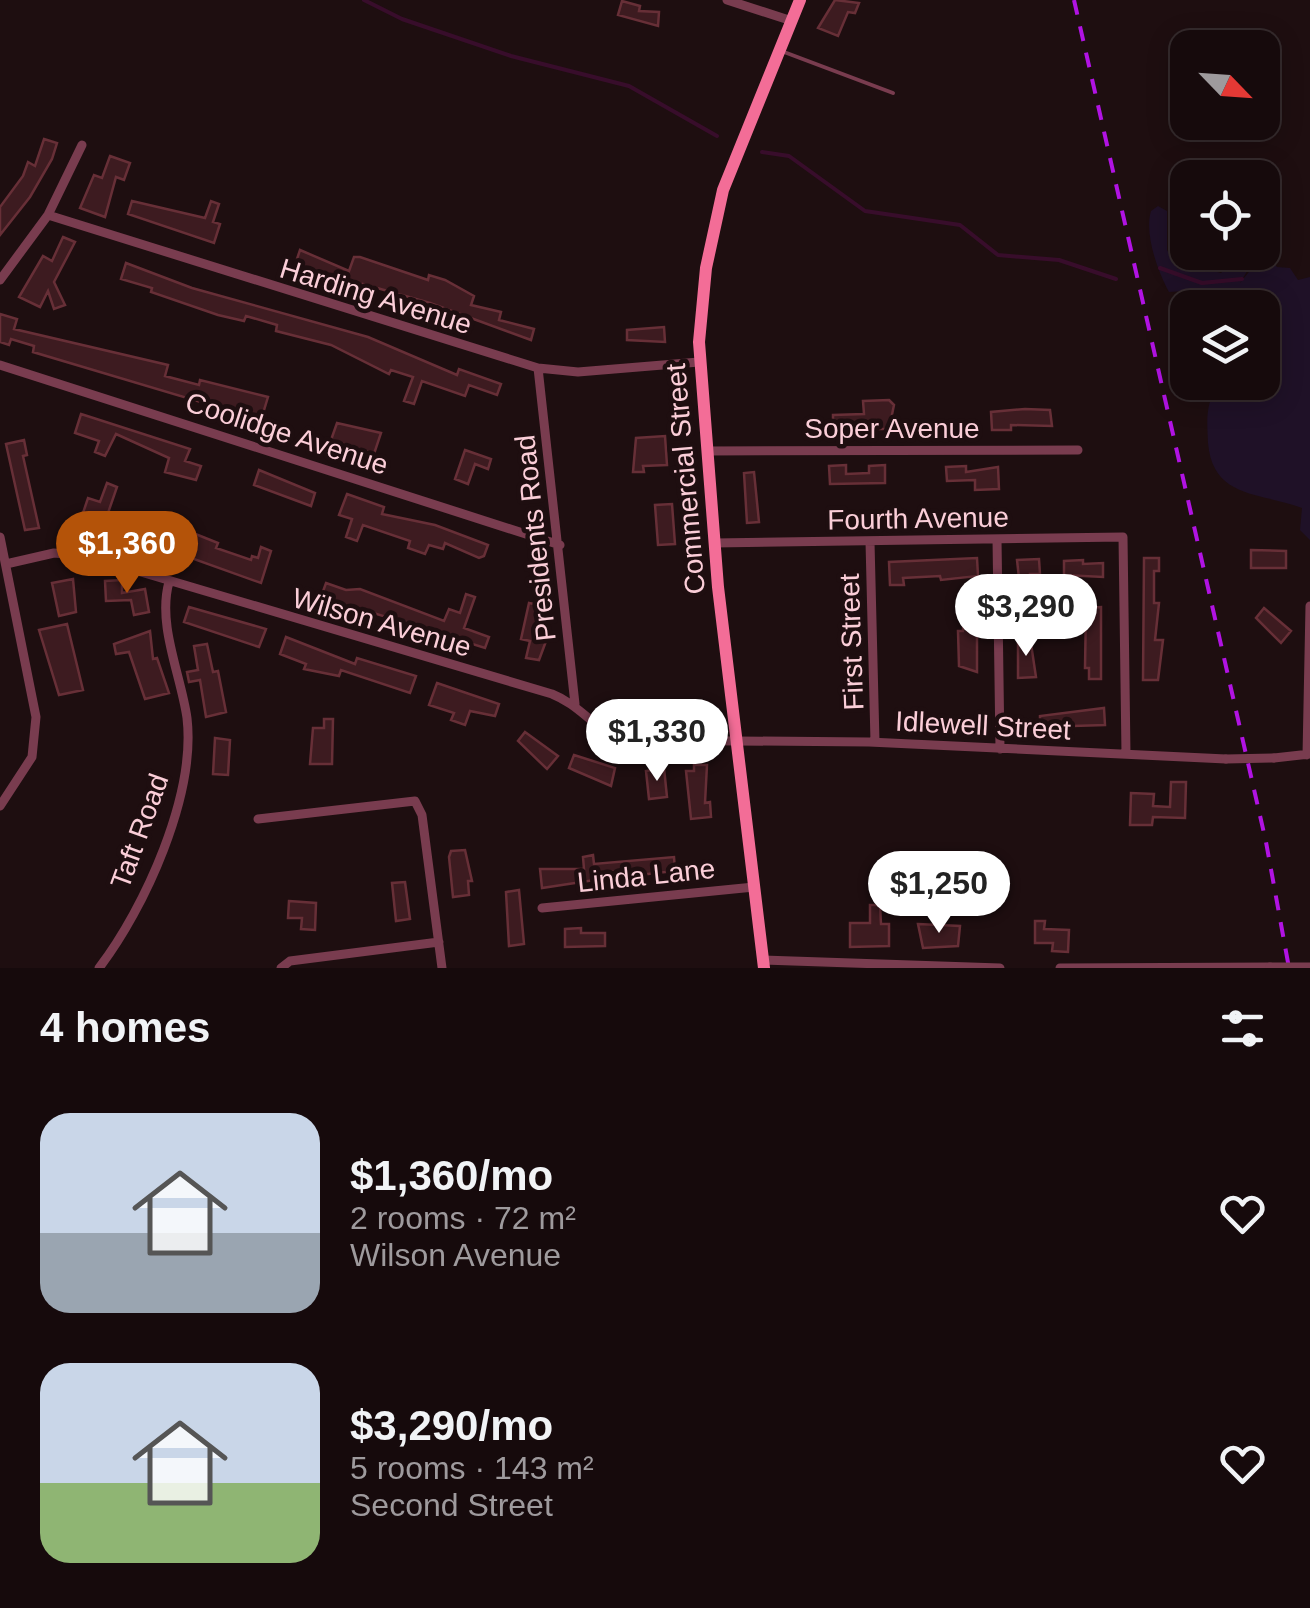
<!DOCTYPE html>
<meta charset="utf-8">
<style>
:root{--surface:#160a0c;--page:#1f1315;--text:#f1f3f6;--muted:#9e9a9d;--line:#352b2d;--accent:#b45309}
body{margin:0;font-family:Arial,sans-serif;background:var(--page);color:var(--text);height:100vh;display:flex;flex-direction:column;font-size:38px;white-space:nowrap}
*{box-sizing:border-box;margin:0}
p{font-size:32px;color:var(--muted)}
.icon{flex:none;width:55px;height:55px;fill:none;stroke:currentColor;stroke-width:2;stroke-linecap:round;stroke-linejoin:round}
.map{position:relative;height:968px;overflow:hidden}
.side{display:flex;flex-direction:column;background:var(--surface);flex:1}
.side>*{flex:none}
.needle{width:65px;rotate:115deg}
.controls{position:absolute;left:1170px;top:30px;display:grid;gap:20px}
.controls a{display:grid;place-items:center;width:110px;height:110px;border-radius:20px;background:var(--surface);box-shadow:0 5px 25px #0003,0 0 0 2px var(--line);font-size:50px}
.price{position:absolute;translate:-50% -85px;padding:0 22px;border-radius:35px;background:#fff;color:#222;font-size:32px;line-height:65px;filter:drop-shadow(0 2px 5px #0008)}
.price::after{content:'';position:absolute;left:50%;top:60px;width:30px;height:22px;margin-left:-15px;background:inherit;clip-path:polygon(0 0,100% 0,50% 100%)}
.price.current{background:var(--accent);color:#fff}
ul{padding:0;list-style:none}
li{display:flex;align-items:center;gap:30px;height:250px;padding:0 40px}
li span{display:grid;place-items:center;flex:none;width:280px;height:200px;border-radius:30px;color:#555}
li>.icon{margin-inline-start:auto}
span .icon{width:120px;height:120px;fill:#fffc;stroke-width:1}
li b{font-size:42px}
h2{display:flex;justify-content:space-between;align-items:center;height:120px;padding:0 40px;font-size:42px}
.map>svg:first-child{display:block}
</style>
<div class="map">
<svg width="1310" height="968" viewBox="0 0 1310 968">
<rect width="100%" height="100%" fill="#1e0e10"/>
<path fill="#1f1127" d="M1158,206l9,5v39l11,19 22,-2 21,6 22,-20h15l-18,30 24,-30 13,14 13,1 8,12 12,-3v263l-10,-10 2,-22c-42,-16 -89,-9 -94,-65 -1,-25 -3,-38 11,-60l43,-1v-74l-14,-1 -51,-17 -28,2c-11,-20 -25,-58 -18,-81z"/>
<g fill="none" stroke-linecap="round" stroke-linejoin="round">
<path stroke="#380d2b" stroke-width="4" d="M364,0l38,19 109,37 118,30 88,50
M762,152l27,4 76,55 95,14 38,30 61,5 57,19
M1160,268l42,15 40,-4"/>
</g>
<path fill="#3d1b20" stroke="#672f37" stroke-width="2.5" d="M835,0l24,3 -4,10 -7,-1 -10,24 -20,-8z
M622,1l18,5 -1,5 20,1 -1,14 -40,-11z
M44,139l13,4 -5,16 -22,38 -30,38v-28l23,-31 5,-14 7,4z
M110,156l20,7 -6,17 -8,-3 -11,40 -25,-9 14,-33 8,3z
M132,201l73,17 6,-17 8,3 -6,18 7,2 -6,19 -86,-29z
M63,237l12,5 -21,40 11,23 -11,4 -6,-18 -8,16 -21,-10 24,-41 9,5z
M300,250l49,21 5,-14h6l68,23 1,-5 16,5 29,16 -3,9 30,7 -2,8 35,9 -3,11 -101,-37 -67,-19 -2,5 -43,-15 -23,-9z
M126,263l66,25 176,49 89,38 2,-6 42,15 -4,11 -28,-10 -4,11 -43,-15 -8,23 -10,-3 9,-24 -22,-7 -2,4 -58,-29 -55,-14 1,-6 -31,-9 -2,5 -26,-6 -67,-23 1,-4 -31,-9z
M0,314l17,5 -3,10 154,36 -3,11 34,9 1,-5 68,17 -7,23 -228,-68 1,-6 -23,-7 -2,6 -9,-3z
M664,327l1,15 -38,-2v-10z
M889,400l5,5 -5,24h-18v-7l-38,7v-14l31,-1 -1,-13z
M1025,409l25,1 2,16 -41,-1v5h-19l-1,-18z
M81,414l109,35 -5,12 16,5 -5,14 -31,-8 4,-14 -53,-24 -11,22 -10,-4 4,-11 -24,-8z
M337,423l44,10 -7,21 -43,-14z
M665,436l2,29 -24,1 1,6h-11l3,-34z
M24,440l3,15 -4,1 16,72 -14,2 -19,-86z
M465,450l26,9 -3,10 -13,-5 -7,20 -13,-5z
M846,465v9l23,-1v-7l16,-1v18l-55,1 -1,-18z
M966,466v6l32,-5 1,22 -24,1v-10l-28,1 -1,-14z
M259,470l56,23 -4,13 -57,-21z
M754,472l5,50 -12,1 -3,-50z
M107,483l10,4 -9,26 46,16 2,-6 27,6 35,14 -2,5 35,12 1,-4 6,2 3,-11 10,4 -10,32 -106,-38 -59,-11 3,-9 -18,-6 7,-21 12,4z
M347,494l37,13 -2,7 53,11 53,20 -4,11 -5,2 -34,-15 -2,6 -14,-4 -4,9 -17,-6 2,-7 -47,-16 -6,16 -11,-4 6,-18 -13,-4z
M672,504l3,40 -17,1 -3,-40z
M1251,550l35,1v17h-35z
M977,558l1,18 -37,4 -1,-4 -37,2 1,7h-14l-1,-23z
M1144,558h15v13h-5v32h5l-4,37h8l-5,40h-15z
M1039,559l1,15h-10l3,31 -11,1 -5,-46z
M1083,560v4l20,-1v14l-39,-2v-14z
M73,579l3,33 -17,4 -7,-33z
M122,580v13l23,-4 4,23 -15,3 -3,-15 -25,1 -1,-20z
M326,583l20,7 14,-1 84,32 5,-12 11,4 6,-19 9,3 -11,31 25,9 -4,11 -124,-39 -3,9 -7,-3 2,-6 -32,-12z
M529,603l10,2 -5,24 15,4 -10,27 -13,-2 4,-17 -9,-2z
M964,605l13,1v66l-18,-6 -1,-35h5z
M189,607l77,22 -7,18 -75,-25z
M1101,607v72h-12v-11h-4l1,-60z
M1264,608l27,23 -10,12 -25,-25z
M67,624l16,66 -24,5 -20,-65z
M150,631l3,28 4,-1 12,35 -24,6 -16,-47 -13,2 -2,-10z
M286,637l69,27 2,-6 59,18 -6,17 -69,-23 -2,6 -35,-7 2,-5 -26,-10z
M1018,637h12l6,40 -18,1z
M207,644l6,28 5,-1 8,41 -20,5 -6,-37 -11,2 -2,-10 11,-2 -4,-24z
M437,683l62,21 -4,12 -25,-5 -5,14 -14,-5 3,-7 -25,-8z
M1104,708l1,17 -65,2v-11z
M324,719h9l-1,45h-22l3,-36h11z
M525,732l33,24 -11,13 -29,-28z
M215,738l15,2 -2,35 -15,-1z
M574,755l41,13 -4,18 -42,-18z
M694,765h13l-2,38 5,-1 1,15 -20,2 -5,-48h8z
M664,768l3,29 -18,2 -3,-28z
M1171,782h15l-1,36 -32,-1 -1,8h-22l1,-32 23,1 -1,12 17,1z
M465,850l7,31h-4l1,14 -16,2 -4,-40 2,-6z
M593,855l1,9 80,-7 1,14 -45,5v-5l-23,1 1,6 -66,10 -2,-19h44l-1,-12z
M405,882l5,37 -14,2 -4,-38z
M519,890l5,54 -15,2 -3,-54z
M289,901l27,2 -1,27 -14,-1 1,-11h-14z
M870,905h10l1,19h8v22l-39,1v-24h20z
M1035,921h10l-1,8 25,1 -1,22 -16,-1 1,-8h-18z
M918,924l42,2 -2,20 -35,2z
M581,928v5h24v13l-40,1v-18z"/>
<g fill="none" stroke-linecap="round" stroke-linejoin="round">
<path stroke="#793c4f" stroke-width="4" d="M784,52l109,41"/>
<path stroke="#793c4f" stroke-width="9" d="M727,0l65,21
M48,215l490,153 40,4 121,-10
M0,280l48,-65 34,-70
M0,365l560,180
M538,368l37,336
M707,451l371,-1
M0,537l36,180 -4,40 -32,49
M997,539l3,210
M870,542l5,200
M714,543l409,-6 3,217
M6,564l48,-11 33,3 465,138c30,12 43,37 74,46l243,2 357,17
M1307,755l3,-149
M1274,758l36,-4
M258,819l157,-18 7,14 20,153
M542,908l212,-21
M763,960l237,8
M99,968c46,-60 97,-173 88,-250 -6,-43 -30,-93 -18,-136
M281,968l9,-7 149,-19
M1060,968l210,-1"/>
<path stroke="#f36d97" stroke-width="12" d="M764,968l-46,-381 -19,-245 7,-74 17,-78 77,-190"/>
<path stroke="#b113e3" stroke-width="4" stroke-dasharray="15 12" stroke-linecap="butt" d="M1074,0l192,842 23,126"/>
<path stroke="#793c4f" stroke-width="9" d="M1226,759l48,-1
M1270,967h40"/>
</g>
<g text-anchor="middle" stroke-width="9" stroke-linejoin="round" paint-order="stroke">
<g font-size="28" fill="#fbced8" stroke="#1e0e10">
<text transform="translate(376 296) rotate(17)" y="10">Harding Avenue</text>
<text x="892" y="438">Soper Avenue</text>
<text transform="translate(287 433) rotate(18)" y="10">Coolidge Avenue</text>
<text transform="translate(685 479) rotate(-95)" y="10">Commercial Street</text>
<text transform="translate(918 518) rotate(-1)" y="10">Fourth Avenue</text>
<text transform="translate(535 538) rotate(-96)" y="10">Presidents Road</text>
<text transform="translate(382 622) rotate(16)" y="10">Wilson Avenue</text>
<text transform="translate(851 642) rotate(-92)" y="10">First Street</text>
<text transform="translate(983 725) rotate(3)" y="10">Idlewell Street</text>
<text transform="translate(139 831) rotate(-70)" y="10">Taft Road</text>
<text transform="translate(646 875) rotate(-6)" y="10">Linda Lane</text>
</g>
</g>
</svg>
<div class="controls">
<a><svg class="needle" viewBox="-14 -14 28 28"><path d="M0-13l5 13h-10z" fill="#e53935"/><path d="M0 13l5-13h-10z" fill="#9e9a9d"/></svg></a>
<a><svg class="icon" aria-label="locate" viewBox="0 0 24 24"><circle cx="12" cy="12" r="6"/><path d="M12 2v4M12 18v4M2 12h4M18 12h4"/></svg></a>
<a><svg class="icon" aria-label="layers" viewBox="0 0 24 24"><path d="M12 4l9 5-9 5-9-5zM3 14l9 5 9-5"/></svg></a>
</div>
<b class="price current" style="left:127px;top:596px">$1,360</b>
<b class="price" style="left:1026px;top:659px">$3,290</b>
<b class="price" style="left:657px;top:784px">$1,330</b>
<b class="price" style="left:939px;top:936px">$1,250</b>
</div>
<section class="side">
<h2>4 homes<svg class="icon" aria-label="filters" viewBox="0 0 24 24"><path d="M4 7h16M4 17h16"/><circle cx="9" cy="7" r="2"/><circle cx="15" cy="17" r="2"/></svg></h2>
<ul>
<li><span style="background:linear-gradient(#c9d6e8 60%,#9aa5b1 0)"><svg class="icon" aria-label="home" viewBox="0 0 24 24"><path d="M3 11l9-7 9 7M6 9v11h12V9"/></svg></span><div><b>$1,360/mo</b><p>2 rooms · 72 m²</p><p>Wilson Avenue</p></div><svg class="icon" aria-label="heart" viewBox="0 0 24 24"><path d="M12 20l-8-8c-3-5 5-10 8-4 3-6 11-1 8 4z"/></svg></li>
<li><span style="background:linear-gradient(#c9d6e8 60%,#8fb573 0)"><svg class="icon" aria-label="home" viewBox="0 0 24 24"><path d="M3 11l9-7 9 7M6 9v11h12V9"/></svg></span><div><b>$3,290/mo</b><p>5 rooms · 143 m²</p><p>Second Street</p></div><svg class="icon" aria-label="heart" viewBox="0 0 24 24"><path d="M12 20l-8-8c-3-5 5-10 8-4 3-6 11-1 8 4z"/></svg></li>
</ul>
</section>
